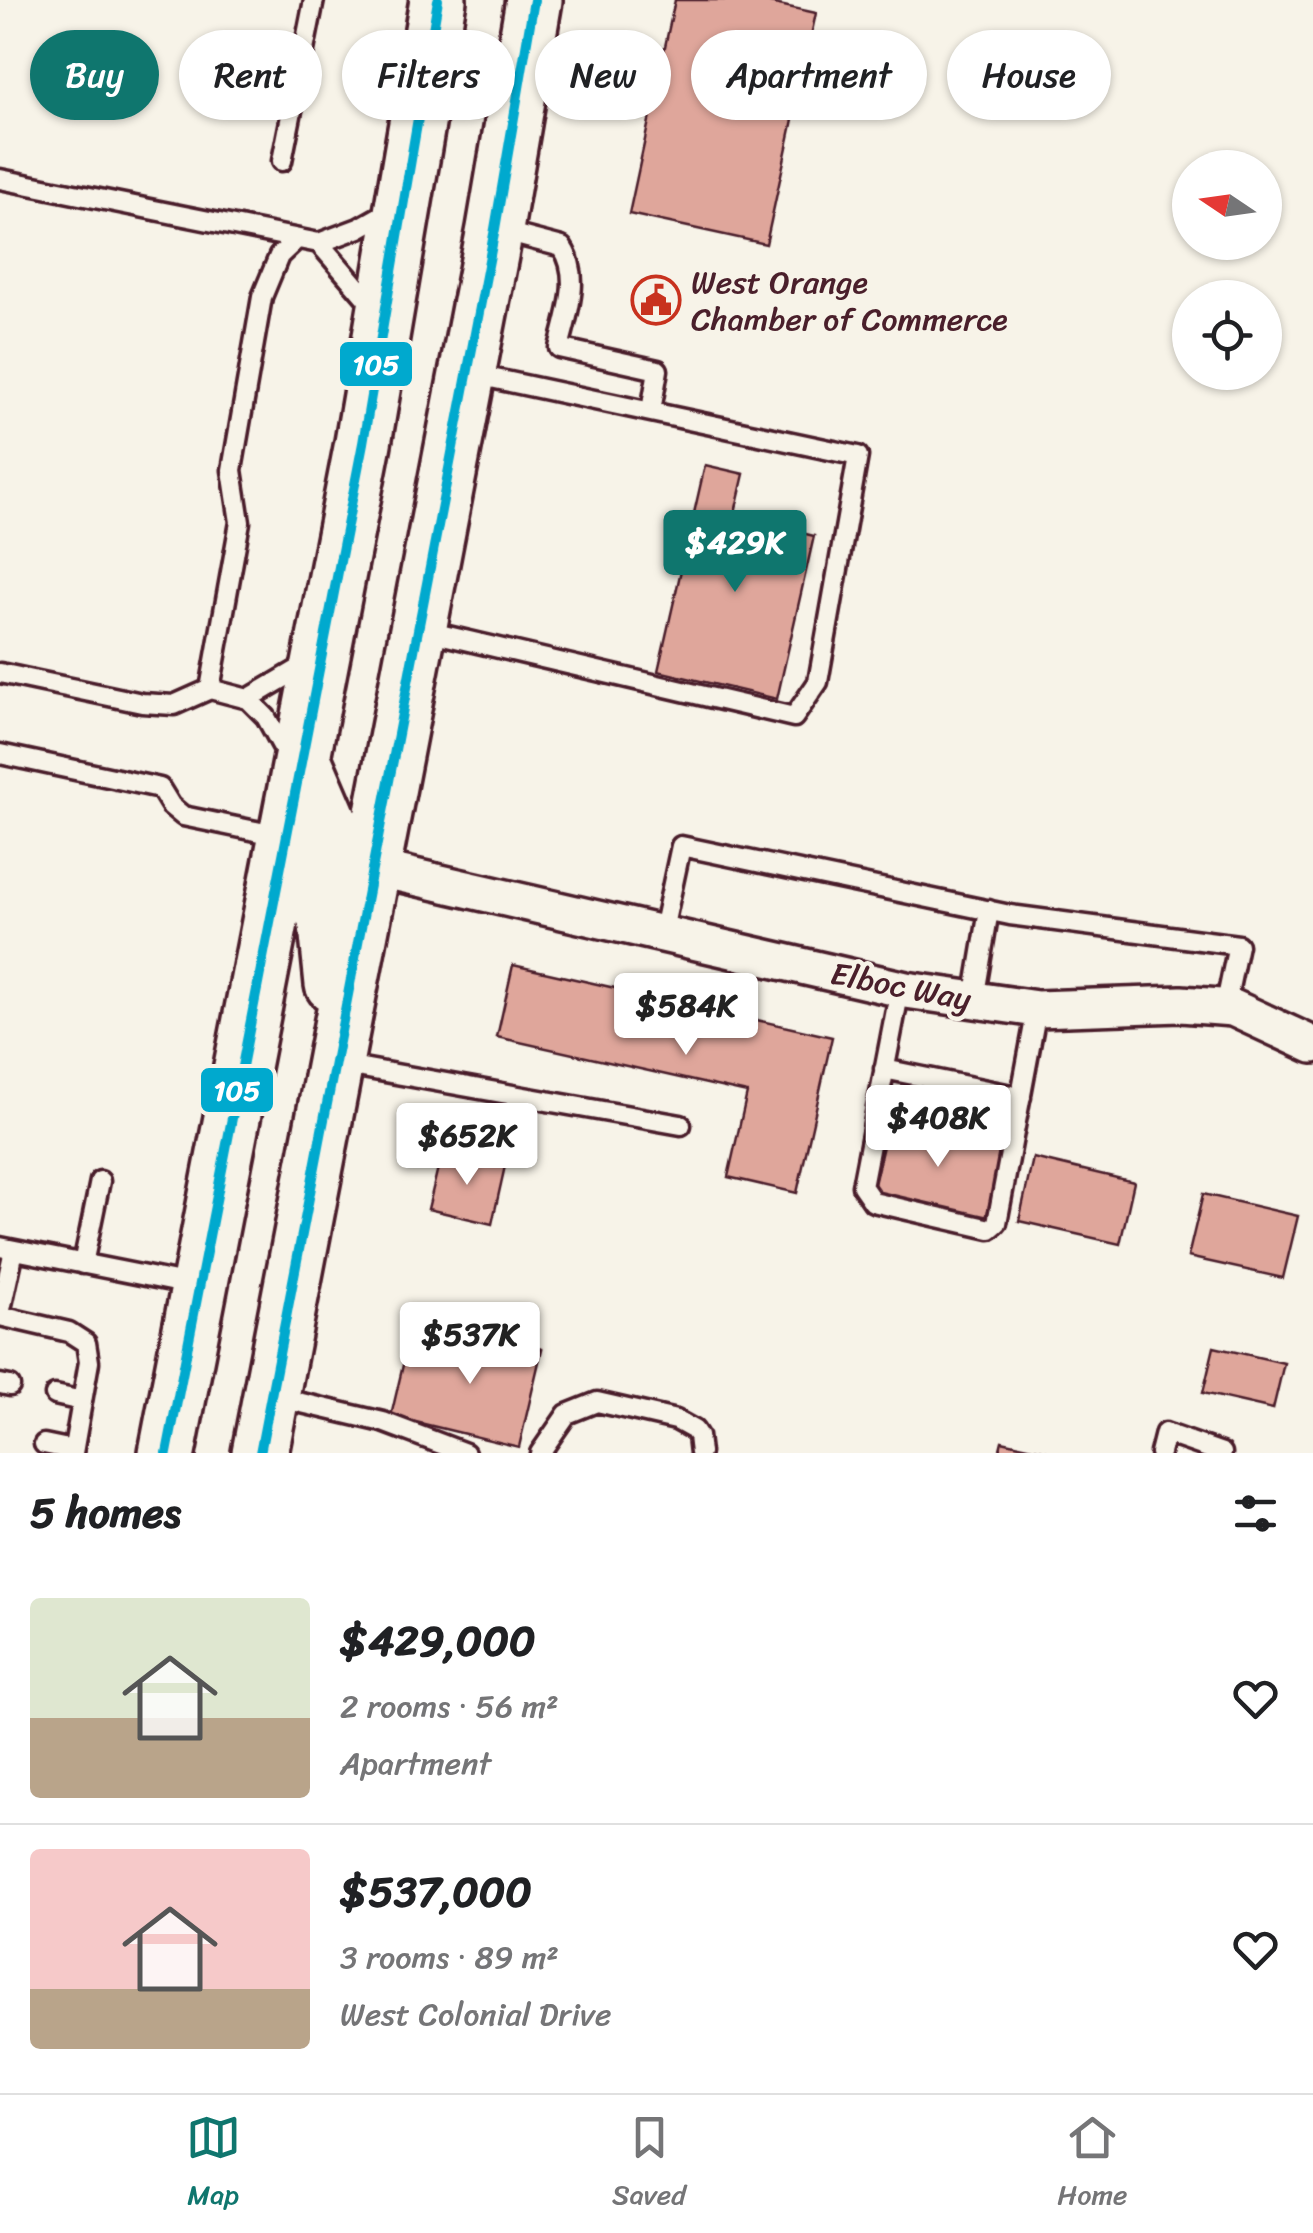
<!DOCTYPE html>
<meta charset="utf-8">
<style>
:root{--surface:#fff;--page:#f6f6f6;--text:#202124;--muted:#757577;--line:#e0e0e0;--accent:#0f766e}
body{margin:0;font-family:Sriracha,sans-serif;background:var(--page);color:var(--text);height:100vh;display:flex;flex-direction:column;font-size:38px;white-space:nowrap}
*{box-sizing:border-box;margin:0}
p{font-size:32px;color:var(--muted)}
.icon{flex:none;width:55px;height:55px;fill:none;stroke:currentColor;stroke-width:2;stroke-linecap:round;stroke-linejoin:round}
.map{position:relative;height:1453px;overflow:hidden}
.drawer{display:flex;flex-direction:column;background:var(--surface);flex:1}
.drawer>*{flex:none}
.hud{position:absolute;left:30px;top:30px;width:1255px;height:90px;display:flex;gap:20px}
.needle{width:65px;rotate:283deg}
.fabs{position:absolute;left:1172px;top:150px;display:grid;gap:20px}
.fabs a{display:grid;place-items:center;width:110px;height:110px;border-radius:50%;background:var(--surface);box-shadow:0 2px 8px #0004;font-size:50px}
.price{position:absolute;translate:-50% -85px;padding:0 22px;border-radius:10px;background:#fff;color:#222;font-size:32px;line-height:65px;filter:drop-shadow(0 2px 5px #0008)}
.price::after{content:'';position:absolute;left:50%;top:60px;width:30px;height:22px;margin-left:-15px;background:inherit;clip-path:polygon(0 0,100% 0,50% 100%)}
.price.active{background:var(--accent);color:#fff}
ul{padding:0;list-style:none}
li{display:flex;align-items:center;gap:30px;height:250px;padding:0 30px}
li+li{border-top:2px solid var(--line)}
li span{display:grid;place-items:center;flex:none;width:280px;height:200px;border-radius:10px;color:#555}
li>.icon{margin-inline-start:auto}
span .icon{width:120px;height:120px;fill:#fffc;stroke-width:1}
li b{font-size:42px}
h2{display:flex;justify-content:space-between;align-items:center;height:120px;padding:0 30px;font-size:42px}
.tag{padding:0 35px;border-radius:45px;background:var(--surface);box-shadow:0 2px 8px #0004;font-size:35px;line-height:90px}
.tag.active{background:var(--accent);color:#fff}
.tab-bar{display:flex;justify-content:space-around;align-items:center;height:140px;border-top:2px solid var(--line);background:var(--surface);font-size:28px;color:var(--muted)}
.tab-bar a{display:grid;justify-items:center;gap:5px}
.tab-bar .active{color:var(--accent)}
.map>svg:first-child{display:block}
</style>
<div class="map">
<svg width="1313" height="1453" viewBox="0 0 1313 1453">
<rect width="100%" height="100%" fill="#f7f3e8"/>
<filter id="ink" filterUnits="userSpaceOnUse"><feTurbulence type="fractalNoise" baseFrequency=".01" numOctaves="2"/><feDisplacementMap in="SourceGraphic" scale="20" xChannelSelector="R" yChannelSelector="G"/><feConvolveMatrix kernelMatrix="1 2 1 2 8 2 1 2 1" color-interpolation-filters="sRGB"/></filter>
<g filter="url(#ink)">
<path fill="#dfa69b" stroke="#4a1f2b" stroke-width="2.5" d="M675,0h81l60,13 -50,231 -137,-30z
M705,465l39,9 -10,43 80,19 -37,163 -119,-28z
M513,965l319,72 -35,156 -69,-16 19,-84 -250,-56z
M889,1120l114,26 -17,73 -114,-26z
M442,1151l63,15 -13,58 -64,-15z
M1033,1158l101,24 -14,62 -101,-23z
M1203,1194l95,22 -15,62 -95,-21z
M449,1327l93,22 -23,98 -128,-31 16,-68 35,9z
M1214,1347l70,16 -11,46 -70,-16z
M1002,1441l53,12h-56z"/>
<g fill="none" stroke-linecap="round" stroke-linejoin="round">
<g stroke="#4a1f2b" stroke-width="25">
<path id="service" d="M282,161l32,-161
M0,179l319,64 40,-15 32,-18
M501,231l61,16c20,30 5,67 -3,101l99,22 -7,41
M319,243l55,64
M422,630l372,87 24,-35 40,-226 -386,-82
M0,673l142,30 32,2 36,-16 38,10 18,18 22,40
M210,689l30,-167 -8,-52 30,-173 17,-41 18,-17
M248,699l61,-36
M0,754l160,34 11,18 12,10 97,20
M662,935l19,-89 329,69 228,30 -13,63
M900,989l-38,197 11,16 117,27 7,-6 40,-214
M974,1000l15,-90
M340,1064l341,61
M884,1069l137,28
M0,1247l196,39
M83,1264l17,-83
M0,1314l14,-64
M0,1316l69,16 17,11 3,19 -16,91
M0,1384l10,2
M55,1395l27,6
M276,1397l107,25 82,31
M44,1444l29,6
M540,1453l27,-39 30,-12 79,18 18,10 4,6 2,17
M1160,1453l5,-20 57,20"/>
</g>
<g stroke="#4a1f2b" stroke-width="42">
<path id="minor" d="M371,867l535,123 131,19 144,-5 52,4 80,37"/>
</g>
<g stroke="#4a1f2b" stroke-width="62">
<path id="trunk" d="M302,757l36,84 33,26
M285,837l31,45 11,43 6,59
M167,1453l196,-1010 75,-443
M260,1453l235,-1224 39,-229"/>
</g>
<use href="#service" stroke="#f7f3e8" stroke-width="18"/>
<use href="#minor" stroke="#f7f3e8" stroke-width="35"/>
<use href="#trunk" stroke="#f7f3e8" stroke-width="55"/>
<g stroke="#f7f3e8" stroke-width="18">
<path id="bus-1" d="M167,1453l196,-1010 75,-443
M260,1453l235,-1224 39,-229"/>
</g>
<use href="#bus-1" stroke="#00a9ce" stroke-width="10"/>
</g>
</g>
<defs>
<g id="civic-ring" transform="scale(2.5)"><circle r="9.5" fill="#f7f3e8" stroke="#c8321e" stroke-width="1.5"/><path d="M-.6-6.5H3V-4.5H.6V-3L4-1V1h2V6H-6V1h2V-1L-.6-3ZM-1.2 2.5V6h2.4V2.5Z" fill="#c8321e"/></g>
</defs>
<g fill-rule="evenodd">
<use href="#civic-ring" x="656" y="300"/>
</g>
<g text-anchor="middle" stroke-width="9" stroke-linejoin="round" paint-order="stroke">
<g font-size="32" fill="#4a1f2b" stroke="#f7f3e8" text-anchor="start">
<text x="691" y="293">West Orange<tspan x="691" dy="37">Chamber of Commerce</tspan></text>
</g>
<g font-size="32" fill="#4a1f2b" stroke="#f7f3e8">
<text transform="translate(901 986) rotate(11)" y="11">Elboc Way</text>
</g>
</g>
<g stroke="#f7f3e8" stroke-width="4">
<rect x="338" y="340" width="76" height="48" rx="10" fill="#00a9ce"/>
<rect x="199" y="1066" width="76" height="48" rx="10" fill="#00a9ce"/>
</g>
<g font-size="28" text-anchor="middle" font-weight="bold" fill="#fff">
<text x="376" y="374">105</text>
<text x="237" y="1100">105</text>
</g>
</svg>
<div class="fabs">
<a><svg class="needle" viewBox="-14 -14 28 28"><path d="M0-13l5 13h-10z" fill="#e53935"/><path d="M0 13l5-13h-10z" fill="#757577"/></svg></a>
<a><svg class="icon" aria-label="locate" viewBox="0 0 24 24"><circle cx="12" cy="12" r="6"/><path d="M12 2v4M12 18v4M2 12h4M18 12h4"/></svg></a>
</div>
<b class="price active" style="left:735px;top:595px">$429K</b>
<b class="price" style="left:686px;top:1058px">$584K</b>
<b class="price" style="left:938px;top:1170px">$408K</b>
<b class="price" style="left:467px;top:1188px">$652K</b>
<b class="price" style="left:470px;top:1387px">$537K</b>
<div class="hud">
<a class="tag active">Buy</a>
<a class="tag">Rent</a>
<a class="tag">Filters</a>
<a class="tag">New</a>
<a class="tag">Apartment</a>
<a class="tag">House</a>
</div>
</div>
<section class="drawer">
<h2>5 homes<svg class="icon" aria-label="filters" viewBox="0 0 24 24"><path d="M4 7h16M4 17h16"/><circle cx="9" cy="7" r="2"/><circle cx="15" cy="17" r="2"/></svg></h2>
<ul>
<li><span style="background:linear-gradient(#dfe7d0 60%,#b9a48a 0)"><svg class="icon" aria-label="home" viewBox="0 0 24 24"><path d="M3 11l9-7 9 7M6 9v11h12V9"/></svg></span><div><b>$429,000</b><p>2 rooms · 56 m²</p><p>Apartment</p></div><svg class="icon" aria-label="heart" viewBox="0 0 24 24"><path d="M12 20l-8-8c-3-5 5-10 8-4 3-6 11-1 8 4z"/></svg></li>
<li><span style="background:linear-gradient(#f6c9c9 70%,#b9a48a 0)"><svg class="icon" aria-label="home" viewBox="0 0 24 24"><path d="M3 11l9-7 9 7M6 9v11h12V9"/></svg></span><div><b>$537,000</b><p>3 rooms · 89 m²</p><p>West Colonial Drive</p></div><svg class="icon" aria-label="heart" viewBox="0 0 24 24"><path d="M12 20l-8-8c-3-5 5-10 8-4 3-6 11-1 8 4z"/></svg></li>
</ul>
</section>
<nav class="tab-bar">
<a class="active"><svg class="icon" aria-label="map" viewBox="0 0 24 24"><path d="M3 6l6-2 6 2 6-2v14l-6 2-6-2-6 2zM9 4v14M15 6v14"/></svg>Map</a>
<a><svg class="icon" aria-label="saved" viewBox="0 0 24 24"><path d="M7 4h10v16l-5-4-5 4z"/></svg>Saved</a>
<a><svg class="icon" aria-label="home" viewBox="0 0 24 24"><path d="M3 11l9-7 9 7M6 9v11h12V9"/></svg>Home</a>
</nav>
